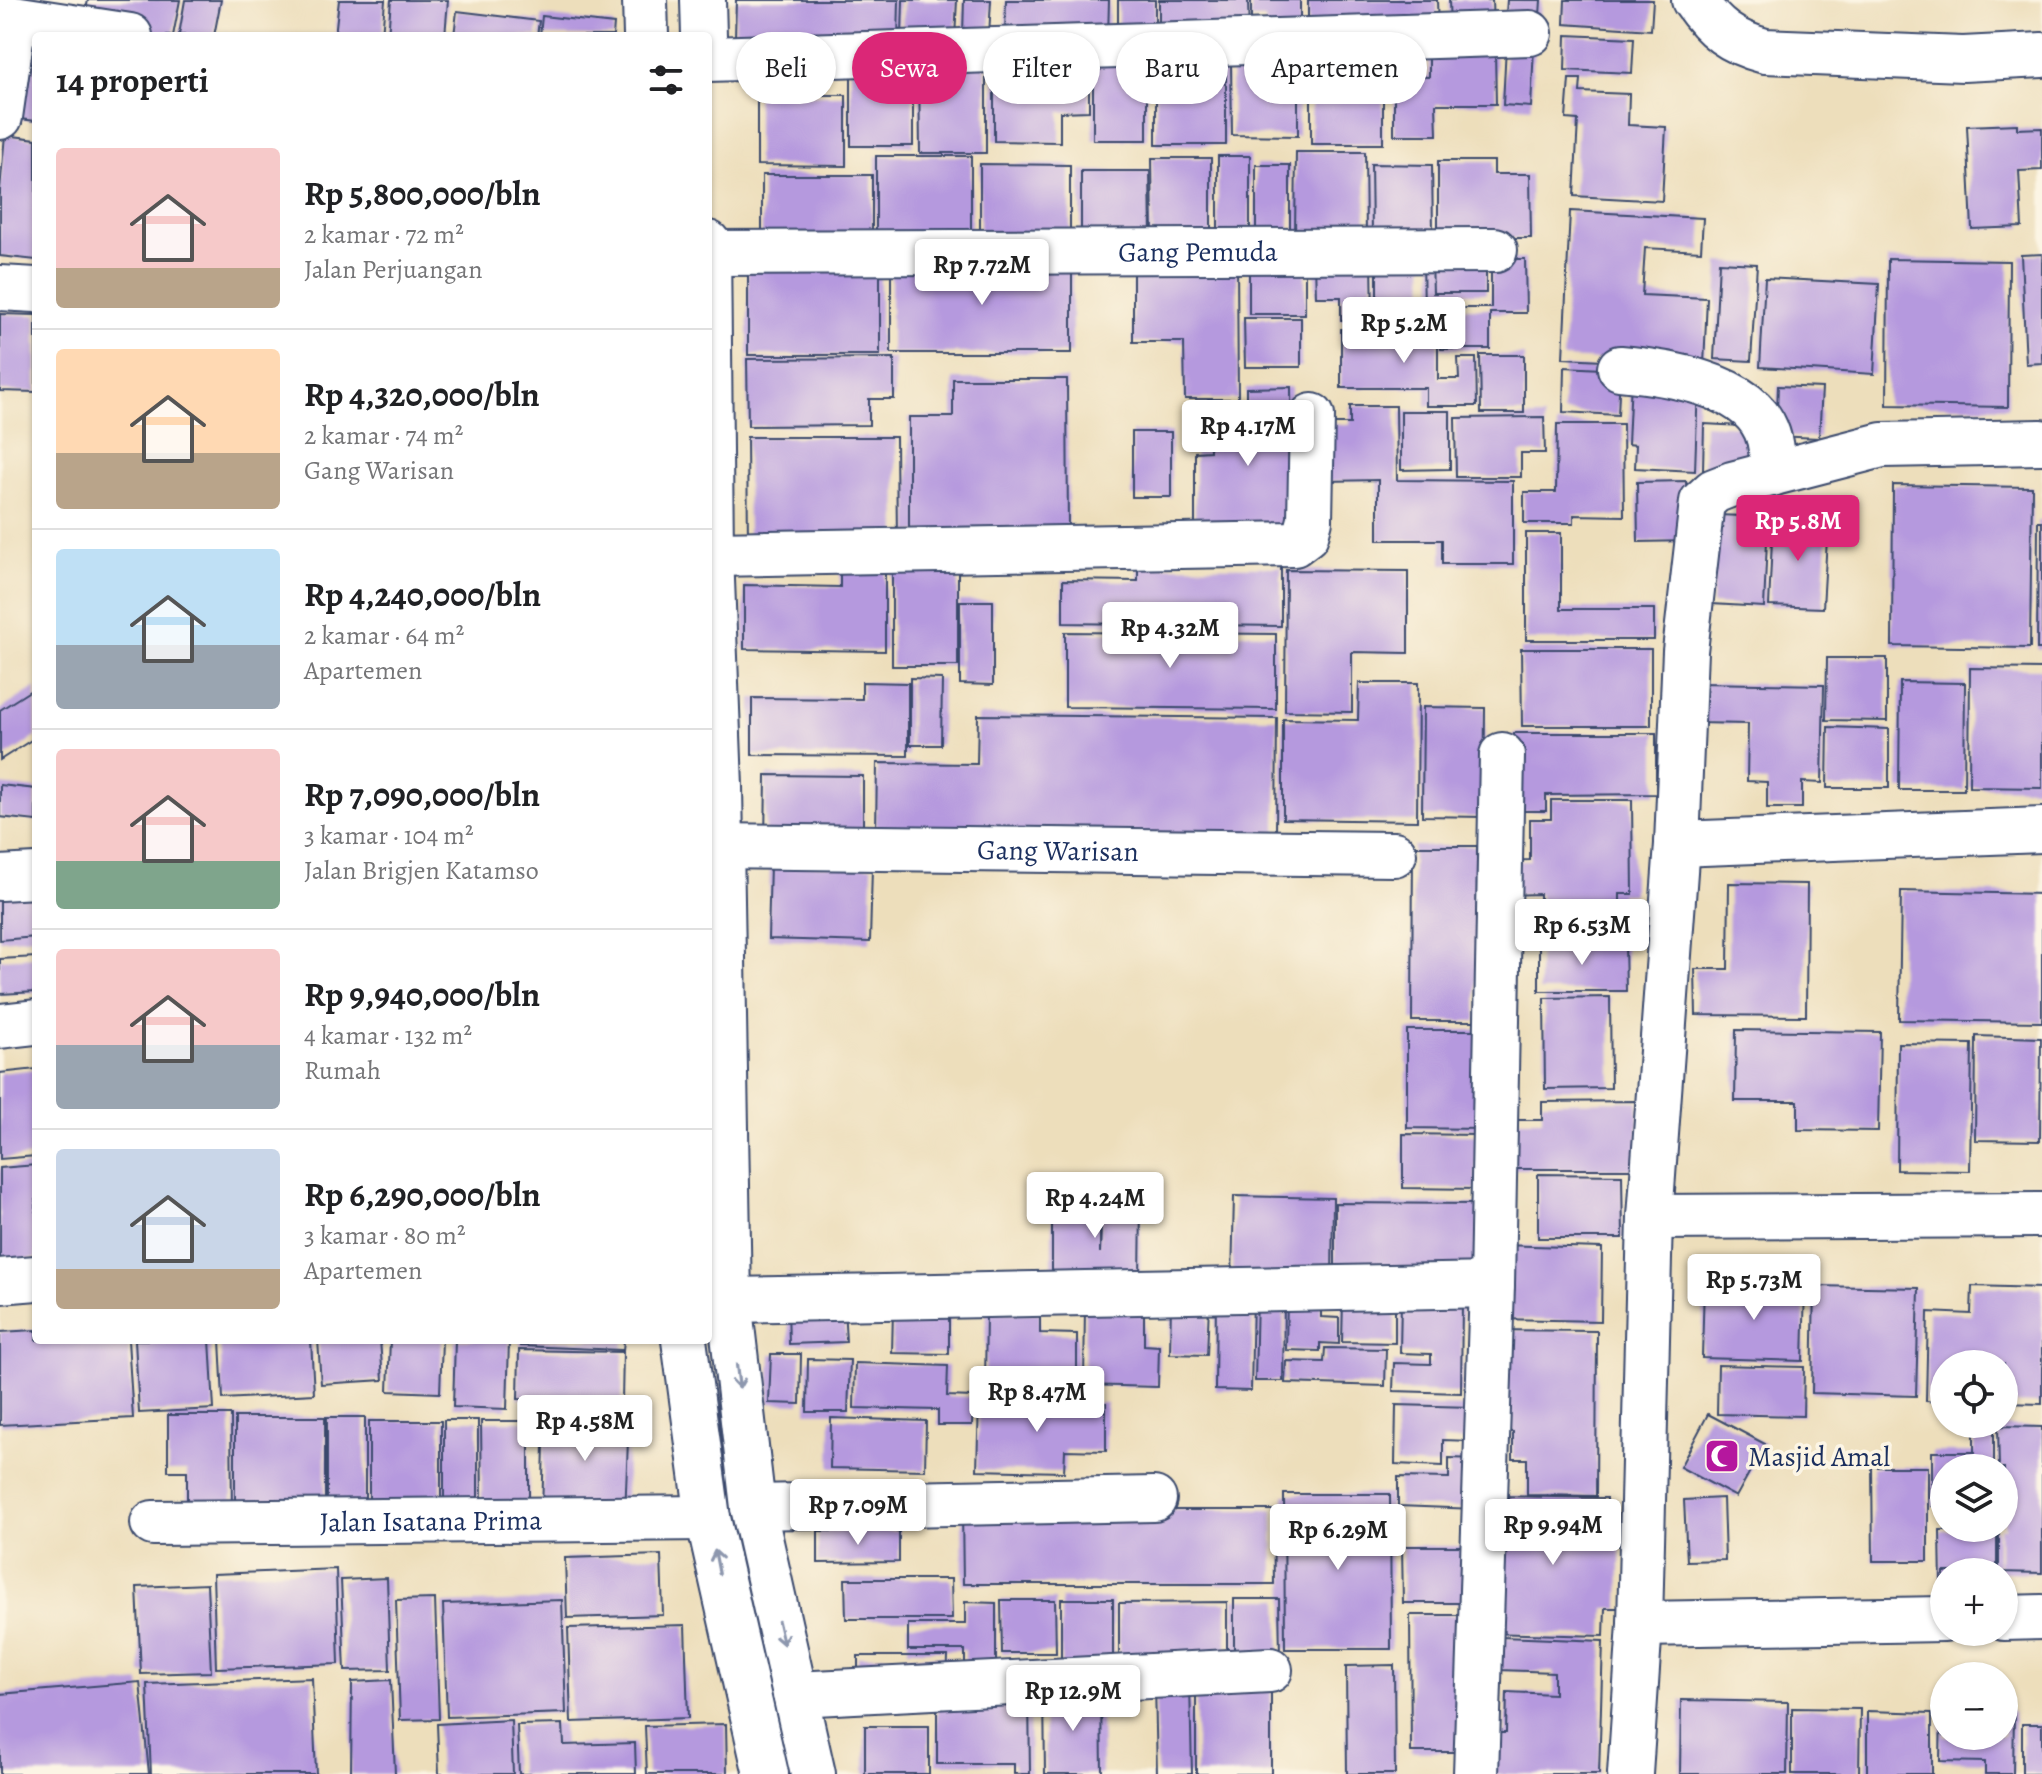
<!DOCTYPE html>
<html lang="id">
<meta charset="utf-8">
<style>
:root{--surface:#fff;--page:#f6f6f6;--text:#202124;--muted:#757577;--line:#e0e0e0;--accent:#db2777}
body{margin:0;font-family:Alegreya,serif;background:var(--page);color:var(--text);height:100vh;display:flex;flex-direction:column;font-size:30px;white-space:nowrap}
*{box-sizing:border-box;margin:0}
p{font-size:26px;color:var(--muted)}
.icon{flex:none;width:44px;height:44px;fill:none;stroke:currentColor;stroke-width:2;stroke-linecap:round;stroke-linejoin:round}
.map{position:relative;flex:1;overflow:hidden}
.drawer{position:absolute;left:32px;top:32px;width:680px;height:1312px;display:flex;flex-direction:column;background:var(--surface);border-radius:8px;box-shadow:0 2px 6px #0004}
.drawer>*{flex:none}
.top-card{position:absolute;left:736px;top:32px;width:760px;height:72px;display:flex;gap:16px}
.controls{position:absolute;left:1930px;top:1350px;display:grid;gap:16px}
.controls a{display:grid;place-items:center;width:88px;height:88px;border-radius:50%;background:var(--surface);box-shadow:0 2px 6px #0004;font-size:40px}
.price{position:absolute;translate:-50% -68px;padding:0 18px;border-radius:8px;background:#fff;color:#222;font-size:26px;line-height:52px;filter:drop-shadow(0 2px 4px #0008)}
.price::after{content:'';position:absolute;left:50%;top:48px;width:24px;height:18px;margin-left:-12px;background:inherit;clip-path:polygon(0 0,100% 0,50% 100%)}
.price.selected{background:var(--accent);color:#fff}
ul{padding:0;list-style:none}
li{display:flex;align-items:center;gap:24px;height:200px;padding:0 24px}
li+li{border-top:2px solid var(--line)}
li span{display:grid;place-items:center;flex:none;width:224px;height:160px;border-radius:8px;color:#555}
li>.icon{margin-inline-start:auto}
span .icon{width:96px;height:96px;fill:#fffc;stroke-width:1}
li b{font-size:34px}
h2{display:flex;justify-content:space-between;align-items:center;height:96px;padding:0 24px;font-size:34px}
.tag{padding:0 28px;border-radius:36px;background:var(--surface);box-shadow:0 2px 6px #0004;font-size:28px;line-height:72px}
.tag.selected{background:var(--accent);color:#fff}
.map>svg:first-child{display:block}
</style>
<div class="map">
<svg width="2042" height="1774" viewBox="0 0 2042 1774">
<rect width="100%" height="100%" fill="#fcf5e5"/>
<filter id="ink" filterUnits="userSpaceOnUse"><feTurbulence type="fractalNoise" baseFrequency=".0125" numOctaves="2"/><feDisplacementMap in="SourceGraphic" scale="16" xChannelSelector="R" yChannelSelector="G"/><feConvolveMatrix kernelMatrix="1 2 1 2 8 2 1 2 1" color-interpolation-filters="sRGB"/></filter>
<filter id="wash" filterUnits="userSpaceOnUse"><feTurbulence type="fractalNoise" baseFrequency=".006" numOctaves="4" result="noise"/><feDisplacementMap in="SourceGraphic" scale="32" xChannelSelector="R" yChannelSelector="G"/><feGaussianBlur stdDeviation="1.8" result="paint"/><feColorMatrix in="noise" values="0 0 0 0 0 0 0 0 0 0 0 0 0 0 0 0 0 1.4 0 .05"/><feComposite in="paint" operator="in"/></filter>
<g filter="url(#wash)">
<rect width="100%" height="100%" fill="#eddebb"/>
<g id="blocks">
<path fill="#b599de" d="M88,0h92l-7,36h-24l-66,-11z
M185,0h36l-7,36 -35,-1z
M339,0h46l-3,36h-47z
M391,0h57l-3,36h-57z
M736,0h163l-1,41 -163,-3z
M903,0h54l-2,38 -53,-2z
M964,0h27l-2,36 -26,-1z
M1006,0h103l-1,38 -103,-4z
M1118,0h37v37h-37z
M1159,0h89l1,38h-90z
M1251,0h49v35h-35v-16h-14z
M1308,0h129l1,30 -130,1z
M1449,0h43l1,28h-43z
M1507,0h34l-1,16 -34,-2z
M1565,0h88l-2,30 -87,-6z
M457,11l82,10 -2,15h-83z
M542,16l72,8 -1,12h-73z
M36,34v87l-32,-4z
M1566,35l68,3 -2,35 -67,-3z
M1506,45l28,2 -3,60 -28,-2z
M1429,50l66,1 1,53h-60l1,31h-43v-59l35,1z
M1156,57h70v88h-70z
M1311,57h72v87h-72z
M986,59v94h-66l-1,-93z
M1093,59h54v81h-54z
M851,61h62v85h-62z
M1231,63h67v73l-66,-1z
M994,69h95v42l-29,1v30l-66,-1z
M1569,79h12l-1,13 49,2 -1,31 38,2 -4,74 -88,-5 4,-76 -12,-1z
M757,95h89v71l-89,-1z
M2017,124v5l25,-1v42l-23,1 3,56 -50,2 -5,-103z
M5,135l31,4v121l-36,-4v-66z
M1296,152h69l1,82h-71z
M876,156h95v86h-95z
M1218,156h32v85h-32z
M1152,158h59v80l-58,-1z
M1438,161h56v13h36l1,64h-93z
M980,164l90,1v72l-90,-1z
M1371,164l61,1 1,68h-61z
M1256,165h34v75l-34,-1z
M1081,171h69l1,68h-70z
M762,175h110v72l-110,-1z
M1570,211l133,7 -2,33 -56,-3 -3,47 65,3 -3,67 -141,-7z
M2042,254v109l-16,1 -5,-109z
M1486,257v36h-53l-1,-35z
M1423,259l1,51h-47v-50z
M1491,259h34l1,54h-36v36h-49v-41h50z
M1888,259l121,2 -1,146 -121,-2z
M891,261h181v92h-181z
M1133,261h104l1,138h-53l-1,-57h-51z
M1249,261h56v53h-56z
M1315,262h57l1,58h-32v-23h-25z
M1719,262l38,2 -6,97 -37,-2z
M880,264v91h-132v-90z
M1765,278l114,6 -5,90 -114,-7z
M0,314l36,1v77l-36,-1z
M1244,318h57v49h-56z
M1341,329h97v50h21l-1,-21h18l1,48h-51v-18h-85z
M1480,355h44v58h-43z
M894,358v41h-25v26l-121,1 -1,-67z
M1564,367l56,3 -2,45 -55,-3z
M953,379h114l1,152 -159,1v-115h44z
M1631,380l67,3 -3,88 -60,-3 1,-23 -8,-1z
M1778,386l44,2 -3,50 -43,-2z
M1291,387l1,146h-97v-81l15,-1 -1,-38h37v-25z
M1350,406h46l1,74 116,1v83h-71v-24h-64v-60l-52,1v-57h24z
M1401,411h49v58l-49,1z
M1544,417l1,36h-24v24h-65l-1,-59z
M1557,424h66l1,92 -50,-1v8h-50v-31h32z
M1704,424l57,3 -1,45 -57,-2z
M1132,432h39v65h-39z
M747,437h149l1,106h-149z
M1686,481l2,60 -50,1 -1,-60z
M1893,485l139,2 -2,161 -138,-2z
M1717,515l51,2 -4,90 -52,-3z
M1773,518l55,3 -5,87 -54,-2z
M2038,521h4v128h-5z
M1526,533h35v76h93v31h-128z
M840,560h45v91l-141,-2v-64l96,2z
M892,564l66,1v101h-66z
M1138,566l143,1v59l-218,-3v-43l75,1z
M1286,570l122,1v82l-56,-1v60l-67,-1z
M960,601h33v84l-33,-1z
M1065,632l211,2v75l-211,-2z
M1521,649h130v77h-129z
M1827,658h60v63l-61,-1z
M1970,668l72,1v119l-73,-1z
M910,678l32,1 -1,66h-31z
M862,682l46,1v73l-156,-1v-57l110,1z
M1900,682l65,1 -1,107h-65z
M1359,683h59l-1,138 -134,-2v-100l75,1z
M1699,683l125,2 -2,98 -20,-1v26h-35v-26l-20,-1 1,-57 -49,-1z
M36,687v50l-36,23v-50z
M1423,707l62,1 -1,109 -62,-1z
M978,715l299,3 -1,118 -400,-4 1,-69 100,1z
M1828,727l61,2v59h-62z
M1514,733h142v61l-110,1v16h-32z
M766,775l97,1v68h-98z
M0,785l36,4v32l-36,-4z
M1551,800h81l1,94h-13v35h-80v-35l-34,1 -1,-34 25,-1v-41h21z
M1413,846h64l-1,175h-64z
M770,864l102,3 -2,75 -102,-3z
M36,881v56l-36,3v-57z
M1729,883l78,1 -1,132 -110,-1 -1,-46h33z
M1901,891l141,3v128l-143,-2z
M1539,943h86l1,48h-87z
M36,957v35l-36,2v-35z
M1610,997l1,91 -66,1 -1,-91z
M1407,1030h75v99l-75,-1z
M1736,1030l144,2 -2,99 -80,-1v-29h-63z
M1976,1036l65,2 -1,103 -65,-1z
M1898,1043l74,1 -2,127 -73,-1z
M36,1069v87l-36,3v-86z
M1638,1101v68h-125v-49h29v-18z
M1403,1134l73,1v54l-73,-1z
M36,1165v93l-36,3v-93z
M1538,1174l84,1 1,63h-85z
M1234,1196l99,2 -1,83 -100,-2z
M1052,1198l48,1v54l2,-50h39l-1,76 -88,1z
M1335,1203l143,1v80l-143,-1z
M1498,1245l104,3 -1,73 -104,-2z
M1704,1283l101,3 -2,75 -101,-3z
M1814,1286l105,2 -3,108 -104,-3z
M1972,1286l70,2v116l-38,-1v-39h-60v38l-18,-1 2,-89 43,2z
M1257,1297l27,1 -1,83h-28z
M1216,1298l37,1 -2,92 -36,-1z
M1287,1299l34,1v17l18,1v26l-19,-1v8l-34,-1z
M1343,1300l52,2v41l-53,-1z
M1401,1300l61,1 -1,92 -68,-2 1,-28 37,1v-10l-31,-1z
M1171,1303l38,1 -2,51 -37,-1z
M1085,1305l59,2v38l15,1 -1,41 -74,-2z
M844,1306l2,36 -57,2 -1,-37z
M893,1310l56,1v43l-57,-1z
M986,1312l54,1v20l37,1v54l-92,-3z
M36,1330v10h92l5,78 -133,7v-93z
M1496,1330l101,1 -1,165 -69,-1v-36h-14v-27l-17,-1z
M135,1340h75l4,69 -75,4z
M220,1340h91l3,54 -91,5z
M318,1340h62l3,40 -62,4z
M390,1340h52l-2,53 -52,-2z
M455,1340h54l-2,69 -54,-2z
M520,1340h104l-1,10 -103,-4z
M1325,1348l61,1 -1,37 -100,-3 1,-22 38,1z
M519,1350l104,2 -1,49 -104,-2z
M771,1354h30l-1,50 -31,-1z
M808,1359l42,1 -2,52h-41z
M855,1363l93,3 -1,30 26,1 -1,28h-34v-15l-84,-2z
M1718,1365l86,2 -1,49 -86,-2z
M979,1401l127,2v48l-41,-1 -1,22 -87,-2z
M1396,1405l76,2 -1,34 -28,-1v26l-48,-2z
M545,1412l84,3 -4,100 -83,-3z
M1708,1414l57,30 -29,53 -56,-30z
M168,1415h63l1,97h-45v-41h-19z
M235,1417h90v95h-90z
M327,1417h38v94h-38z
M831,1418l95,3 -1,49 -95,-2z
M444,1420h34v89l-34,-1z
M369,1421h72v94h-72z
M481,1421h48v85h-47z
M1974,1424h20v44h-50v38h-12v-54h42z
M1998,1426l44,1v146l-43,-1v-44h5v-60h-5z
M1449,1458l28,1 -1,50 -78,-3v-29l51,1z
M1872,1467h56v94h-55z
M1284,1494h106l1,155h-106z
M1497,1496l110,2v27h14l-2,83h-14l-1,28 -119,-3z
M1723,1498l2,62 -38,1 -3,-61z
M962,1510h311l1,74h-311z
M1940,1530h57v42h-53v14h-3z
M818,1531h81v31l-81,1z
M1402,1546h63v57h-62z
M661,1555l2,60 -96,3 -2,-60z
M336,1569l3,95 -123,4 -3,-94z
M387,1578l3,92 -45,1 -4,-91z
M845,1579h106l1,40h-106z
M207,1584l4,88 -70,2 -4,-87z
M435,1599l4,120 -39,1 -4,-120z
M1061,1599h52v70h-52z
M1234,1599h45l1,58h-46z
M562,1600l4,113 -119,4 -4,-113z
M1001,1600h54l1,53h-54z
M965,1602l31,1v62l-31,-1v-14h-57v-26h57z
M1227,1602v57l-108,1v-57z
M1410,1615h50l1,137h-50z
M685,1625l3,93 -117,4 -3,-94z
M1500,1637l103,4 -4,133h-115l1,-41h21l1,-41 47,2v-22l-55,-2z
M858,1656h90l-1,29h-89z
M1394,1665l1,109h-48l-1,-108z
M312,1678l4,96h-165l-4,-90z
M391,1680l4,94h-44l1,-92z
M140,1682l9,92h-149v-80z
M1190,1683l2,91h-35l-2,-90z
M1196,1688h75v86h-75z
M1101,1692l1,82h-57l-1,-81z
M1029,1696l1,78h-16v-10h-77v-67z
M1681,1700l107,2 -1,72h-107z
M1792,1708l68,1 -1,65h-67z
M1941,1710h3v26h60v-25h10l-1,63h-28v-12l-45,-1z
M1867,1711l65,2v61h-65z
M511,1720l2,54h-74l-2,-50z
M563,1724l1,21 71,-2 1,31h-117l-2,-49z
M726,1724l1,50h-80l-2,-48z
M2022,1724h20v50h-20z
M865,1726h64v48h-64z"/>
</g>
</g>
<g filter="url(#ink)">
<use href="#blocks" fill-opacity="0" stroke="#3a496c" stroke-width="2"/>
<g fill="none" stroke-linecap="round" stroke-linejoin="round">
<g stroke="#3a496c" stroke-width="48">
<g id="minor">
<path d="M1694,0c20,29 37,42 71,51l198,8 79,-4"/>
<path d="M0,16l130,20"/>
<path d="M708,59l822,-26"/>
<path d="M0,117l14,-98"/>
<path id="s1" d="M708,253l787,-3"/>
<path d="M0,288l36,2"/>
<path d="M1620,368c44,4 126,15 146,62 6,14 6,29 6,44"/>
<path d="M711,554l583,-10 12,-9 4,-15 2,-104"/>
<path d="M1677,844l365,-14"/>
<path id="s2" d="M720,846l674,8"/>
<path d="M0,878l36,-2"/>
<path d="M0,1026l36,-4"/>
<path d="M1650,1217l392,-2"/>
<path d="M0,1281l36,-3"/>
<path d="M729,1300l763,-15"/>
<path d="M753,1507l401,-8"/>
<path id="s3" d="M153,1523l555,-5"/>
<path d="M2004,1618l38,-1"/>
<path d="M1640,1624l304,-5"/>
<path d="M795,1694l475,-24"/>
<path d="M1476,1774l16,-489 10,-530"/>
<path d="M1630,1774l10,-150 10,-407 27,-373 8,-193 17,-149 12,-11 18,-7 150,-39 160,-3"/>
</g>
</g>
<g stroke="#3a496c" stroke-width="48">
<path id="major" d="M645,0l1,36
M703,0l1,36
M708,243l3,311 9,232 9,514 24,207 60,267
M684,1340l24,178 58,256"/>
</g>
<use href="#minor" stroke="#fff" stroke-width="44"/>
<use href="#major" stroke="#fff" stroke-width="44"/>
</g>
<defs><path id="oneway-shaft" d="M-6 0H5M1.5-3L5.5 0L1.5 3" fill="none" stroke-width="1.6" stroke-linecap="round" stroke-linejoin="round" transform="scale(2)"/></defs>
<g stroke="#8d97ae">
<use href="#oneway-shaft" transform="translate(738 1377) rotate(83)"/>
<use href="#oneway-shaft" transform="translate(717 1562) rotate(-101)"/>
<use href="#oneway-shaft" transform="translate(781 1633) rotate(77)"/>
</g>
</g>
<defs>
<g id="mosque-square" transform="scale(1.8)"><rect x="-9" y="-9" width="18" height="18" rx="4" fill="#b5179e" stroke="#fcf5e5"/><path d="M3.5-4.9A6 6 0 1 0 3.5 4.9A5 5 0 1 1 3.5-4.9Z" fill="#fff"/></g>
</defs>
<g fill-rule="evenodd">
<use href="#mosque-square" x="1722" y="1456"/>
</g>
<g text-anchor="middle" stroke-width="7" stroke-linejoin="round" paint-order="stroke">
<g font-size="28" fill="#1b2f5e" stroke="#fcf5e5">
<text dy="10" stroke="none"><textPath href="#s1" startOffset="490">Gang Pemuda</textPath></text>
<text dy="10" stroke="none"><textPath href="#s2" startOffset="338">Gang Warisan</textPath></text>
<text dy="10" stroke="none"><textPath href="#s3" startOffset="278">Jalan Isatana Prima</textPath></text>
</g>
<g font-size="28" fill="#1b2f5e" stroke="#fcf5e5" text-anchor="start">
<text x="1748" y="1466">Masjid Amal</text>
</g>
</g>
</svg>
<div class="controls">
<a><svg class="icon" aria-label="locate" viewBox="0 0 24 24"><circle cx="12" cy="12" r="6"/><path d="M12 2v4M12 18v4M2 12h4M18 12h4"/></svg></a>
<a><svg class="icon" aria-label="layers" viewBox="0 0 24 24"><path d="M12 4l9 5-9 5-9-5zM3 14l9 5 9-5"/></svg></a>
<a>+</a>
<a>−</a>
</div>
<b class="price" style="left:982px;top:307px">Rp 7.72M</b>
<b class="price" style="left:1404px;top:365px">Rp 5.2M</b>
<b class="price" style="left:1248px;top:468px">Rp 4.17M</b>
<b class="price selected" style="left:1798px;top:563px">Rp 5.8M</b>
<b class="price" style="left:1170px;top:670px">Rp 4.32M</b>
<b class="price" style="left:1582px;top:967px">Rp 6.53M</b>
<b class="price" style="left:1095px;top:1240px">Rp 4.24M</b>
<b class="price" style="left:1754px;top:1322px">Rp 5.73M</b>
<b class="price" style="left:1037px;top:1434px">Rp 8.47M</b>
<b class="price" style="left:585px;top:1463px">Rp 4.58M</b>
<b class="price" style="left:858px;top:1547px">Rp 7.09M</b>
<b class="price" style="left:1553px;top:1567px">Rp 9.94M</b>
<b class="price" style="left:1338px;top:1572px">Rp 6.29M</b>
<b class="price" style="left:1073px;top:1733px">Rp 12.9M</b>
<div class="top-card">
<a class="tag">Beli</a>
<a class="tag selected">Sewa</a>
<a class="tag">Filter</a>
<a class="tag">Baru</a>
<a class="tag">Apartemen</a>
</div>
<section class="drawer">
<h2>14 properti<svg class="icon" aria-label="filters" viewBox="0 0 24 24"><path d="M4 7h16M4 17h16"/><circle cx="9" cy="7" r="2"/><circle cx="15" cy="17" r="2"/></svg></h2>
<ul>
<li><span style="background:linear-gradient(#f6c9c9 75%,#b9a48a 0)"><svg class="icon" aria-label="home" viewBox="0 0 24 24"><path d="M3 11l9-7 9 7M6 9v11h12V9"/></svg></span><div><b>Rp 5,800,000/bln</b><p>2 kamar · 72 m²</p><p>Jalan Perjuangan</p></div></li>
<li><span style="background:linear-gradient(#ffd9b3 65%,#b9a48a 0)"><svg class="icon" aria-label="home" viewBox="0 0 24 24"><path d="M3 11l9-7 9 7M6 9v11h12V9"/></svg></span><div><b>Rp 4,320,000/bln</b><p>2 kamar · 74 m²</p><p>Gang Warisan</p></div></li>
<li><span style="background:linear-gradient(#bfe0f5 60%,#9aa5b1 0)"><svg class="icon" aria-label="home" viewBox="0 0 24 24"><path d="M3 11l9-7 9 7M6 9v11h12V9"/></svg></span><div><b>Rp 4,240,000/bln</b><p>2 kamar · 64 m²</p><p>Apartemen</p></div></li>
<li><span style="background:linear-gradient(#f6c9c9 70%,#7fa58c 0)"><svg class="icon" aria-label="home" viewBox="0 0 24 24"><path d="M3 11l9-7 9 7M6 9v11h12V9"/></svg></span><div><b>Rp 7,090,000/bln</b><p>3 kamar · 104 m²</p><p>Jalan Brigjen Katamso</p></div></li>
<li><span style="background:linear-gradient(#f6c9c9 60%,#9aa5b1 0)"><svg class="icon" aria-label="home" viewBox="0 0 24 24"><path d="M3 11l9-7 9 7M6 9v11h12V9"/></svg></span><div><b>Rp 9,940,000/bln</b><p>4 kamar · 132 m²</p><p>Rumah</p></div></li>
<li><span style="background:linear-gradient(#c9d6e8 75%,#b9a48a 0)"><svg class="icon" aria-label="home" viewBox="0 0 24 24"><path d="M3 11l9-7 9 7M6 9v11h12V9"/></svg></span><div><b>Rp 6,290,000/bln</b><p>3 kamar · 80 m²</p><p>Apartemen</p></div></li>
</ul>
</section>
</div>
